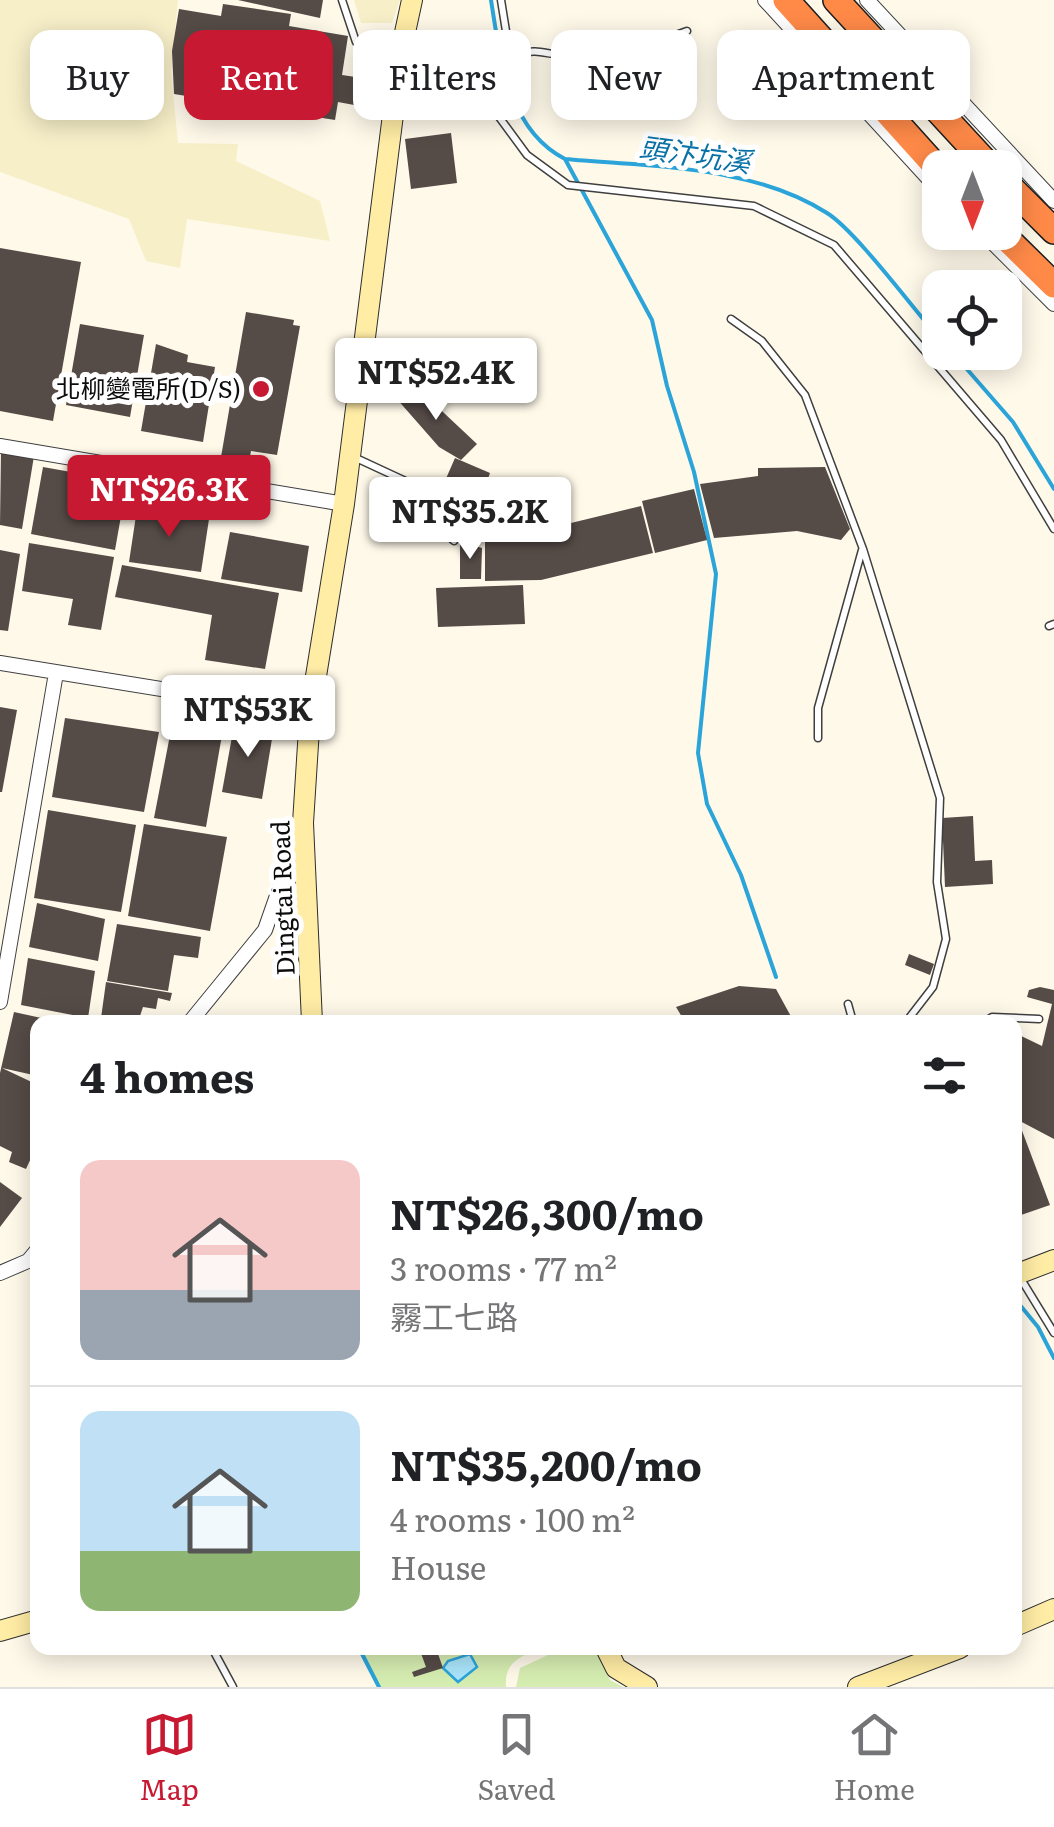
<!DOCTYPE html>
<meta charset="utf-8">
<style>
:root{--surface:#fff;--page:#f6f6f6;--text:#202124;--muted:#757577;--line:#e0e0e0;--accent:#c71932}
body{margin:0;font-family:Literata,"Noto Sans TC",serif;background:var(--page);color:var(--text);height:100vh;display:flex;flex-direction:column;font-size:38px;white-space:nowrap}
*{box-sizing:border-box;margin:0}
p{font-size:32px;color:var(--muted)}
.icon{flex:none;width:55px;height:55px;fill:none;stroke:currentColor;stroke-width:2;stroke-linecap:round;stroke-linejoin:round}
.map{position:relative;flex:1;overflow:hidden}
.drawer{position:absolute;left:30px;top:1015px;width:992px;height:640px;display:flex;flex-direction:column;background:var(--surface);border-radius:20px;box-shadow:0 5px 25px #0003}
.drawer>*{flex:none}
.banner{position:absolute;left:30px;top:30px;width:995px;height:90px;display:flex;gap:20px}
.needle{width:65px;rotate:180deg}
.tools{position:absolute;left:922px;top:150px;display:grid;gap:20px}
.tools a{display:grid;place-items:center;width:100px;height:100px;border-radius:20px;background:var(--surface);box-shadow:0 5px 25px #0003;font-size:50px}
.price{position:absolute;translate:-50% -85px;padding:0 22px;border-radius:10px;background:#fff;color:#222;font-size:32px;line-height:65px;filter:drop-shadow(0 2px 5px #0008)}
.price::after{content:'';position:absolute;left:50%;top:60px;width:30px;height:22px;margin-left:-15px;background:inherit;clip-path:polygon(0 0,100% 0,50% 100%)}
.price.current{background:var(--accent);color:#fff}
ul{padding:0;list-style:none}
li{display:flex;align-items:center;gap:30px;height:250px;padding:0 50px}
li+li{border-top:2px solid var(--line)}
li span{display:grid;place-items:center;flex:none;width:280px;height:200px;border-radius:20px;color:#555}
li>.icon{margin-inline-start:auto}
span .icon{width:120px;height:120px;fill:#fffc;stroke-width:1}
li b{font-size:42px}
h2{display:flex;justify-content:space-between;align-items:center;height:120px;padding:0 50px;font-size:42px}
.pill{padding:0 35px;border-radius:20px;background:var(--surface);box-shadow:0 5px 25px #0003;font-size:35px;line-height:90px}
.pill.current{background:var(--accent);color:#fff}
.dock{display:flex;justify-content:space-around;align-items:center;height:140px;border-top:2px solid var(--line);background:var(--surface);font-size:28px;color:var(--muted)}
.dock a{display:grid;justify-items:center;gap:5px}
.dock .current{color:var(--accent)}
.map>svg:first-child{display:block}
</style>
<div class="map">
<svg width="1054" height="1687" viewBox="0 0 1054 1687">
<rect width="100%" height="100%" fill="#fff9ea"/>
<path fill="#f7efc8" d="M0,0h178l-7,71 7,72 60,1 -2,17 84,40 10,40 -143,-22 -7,49 -34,-7 -17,-42 -129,-47z
M354,0h46l-8,23h-31z"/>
<path fill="#d6edb1" d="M360,1648h180c-20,9 -36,14 -34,39h-125z
M563,1648h33l14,32 13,7h-107l4,-19z"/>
<path fill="#aae5fb" stroke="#2ba4d9" stroke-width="2.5" d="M470,1654l7,13 -19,15 -15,-14 5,-7z"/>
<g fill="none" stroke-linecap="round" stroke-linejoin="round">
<path stroke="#2ba4d9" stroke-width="4" d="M491,0c9,57 17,130 74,159 86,8 187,6 262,54 29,18 87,97 113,126
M565,159l87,161 15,66 27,86 22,102 -18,179 9,51 34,71 35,102
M952,352l61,70 41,67
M1015,1299l23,28 16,31
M359,1648l20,39"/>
</g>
<path fill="#554b47" d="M238,0h85l-3,18z
M223,4l68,10 -2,12 59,10 -6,39 27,4 -4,28 -27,-5 -3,18 -161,-26 -2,-43 7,-42 42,7z
M451,133l6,50 -46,6 -6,-50z
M0,248l81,14 -28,159 -53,-10z
M246,312l48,8 -1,5 7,1 -23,129 -26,-4 -2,11 -28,-5z
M80,324l64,11 -14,82 -64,-12z
M156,344l32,11 -1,7 28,5 -12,75 -62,-11z
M411,382l66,62 -16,16 -22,-13 -43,-49z
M1,450l33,6 -12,73 -22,-4z
M455,458l35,15 -5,14h43l-1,37 42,-10 2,9 70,-17 12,47 -112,27 -56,1v-45l-42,-18 9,-24 -11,-4z
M43,467l84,15 -12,68 -84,-16z
M825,467l25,62 -9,11 -44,-9 -83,7 -14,-54 58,-8v-8z
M694,489l13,51 -52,13 -13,-52z
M137,509l72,10 -8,53 -72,-10z
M230,532l79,14 -7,46 -81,-13z
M460,541l22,7 -1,31h-21z
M29,543l85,14 -13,73 -33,-5 5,-26 -51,-8z
M0,550l20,4 -12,77 -8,-1z
M122,565l157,28 -14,76 -60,-9 7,-45 -97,-18z
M523,585l2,39 -87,3 -2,-39z
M176,704l50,8 -20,115 -52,-9z
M0,707l17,3 -15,82h-2z
M65,718l94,14 -15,80 -92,-15z
M235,720l39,7 -12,72 -40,-7z
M48,810l88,15 -15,87 -87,-14z
M973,816l2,45 17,-1 1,24 -48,3 -3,-69z
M144,824l83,13 -17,94 -82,-15z
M37,903l68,16 -7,42 -69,-14z
M117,924l84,13 -3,21 -24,-3 -6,36 -61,-10z
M909,954l25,10 -4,11 -25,-10z
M28,958l67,13 -7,47 -67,-13z
M106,982l66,11 -2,8 -12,-3 -2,11 -13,-2 -5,15 -37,-4z
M739,986l37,3 18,33h-109l-9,-15z
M1040,987l14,3v149l-36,-19 32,85 -35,12v-184l27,13 10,-42 -25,-7 2,-7z
M14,1012l41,9 -17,1v54l-36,-8 36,17v58l-12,26 -17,-7 3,-10 -12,-6v-73z
M0,1182l22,16 -22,29z
M419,1648h17l7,20 -29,9 -2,-5 14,-5z"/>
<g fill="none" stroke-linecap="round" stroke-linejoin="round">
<g stroke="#3f3f3f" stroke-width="9">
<path id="lane" d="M342,0l14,42 39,8
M501,0l9,56
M687,31c-34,13 -65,17 -100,23 -50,8 -53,-23 -100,26l1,22 39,53 41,30 186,21 80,39 167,195 53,89
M731,319l31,22 43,54 58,154 77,249 -3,84 9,57 -13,48 -27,35
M356,458l71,33 1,27 26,23
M1049,626l5,-2
M818,738v-30l44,-158
M848,1004l5,18
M984,1022l8,-5 47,2
M1021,1279l33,54
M212,1648l21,39"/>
</g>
<g stroke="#3f3f3f" stroke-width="16">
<path id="street" d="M765,0l175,191
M867,0l187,201
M982,232l72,72
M0,446l344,58
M0,663l310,50
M0,1002l56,-329
M190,1022l75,-92 34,-97
M0,1273l28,-12 10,-12"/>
</g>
<g stroke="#2e2e2e" stroke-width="22">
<path id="secondary" d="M312,1022l-9,-199 7,-110 34,-209 57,-453 11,-51
M1015,1275l39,-15
M1015,1626l39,-17
M0,1631l38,-11
M606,1648l10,20 31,19
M858,1687l102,-39"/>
</g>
<g stroke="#1d1d1d" stroke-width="28">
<path id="highway" d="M786,0l154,171
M836,0l155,168
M1005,182l49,49
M1000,232l54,53"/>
</g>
<use href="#lane" stroke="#fff" stroke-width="6"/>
<use href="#street" stroke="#fff" stroke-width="14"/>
<use href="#secondary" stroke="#ffeca5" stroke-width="20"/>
<use href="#highway" stroke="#ff8a48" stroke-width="25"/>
</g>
<circle fill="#c71932" stroke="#fff" stroke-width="4" cx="261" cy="389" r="10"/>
<g text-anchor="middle" stroke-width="10" stroke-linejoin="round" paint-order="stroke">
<g font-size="25" fill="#0c0c0c" stroke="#fff" text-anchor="end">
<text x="241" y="398">北柳變電所(D/S)</text>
</g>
<g font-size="25" fill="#0c0c0c" stroke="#fff">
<text transform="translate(283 898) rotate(-92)" y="9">Dingtai Road</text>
</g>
<g font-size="28" font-style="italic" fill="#0b72a7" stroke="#fff">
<text transform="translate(695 155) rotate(8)" y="10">頭汴坑溪</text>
</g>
</g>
</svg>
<div class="tools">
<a><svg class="needle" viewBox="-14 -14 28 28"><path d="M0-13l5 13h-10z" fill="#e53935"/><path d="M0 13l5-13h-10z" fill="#757577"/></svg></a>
<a><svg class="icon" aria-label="locate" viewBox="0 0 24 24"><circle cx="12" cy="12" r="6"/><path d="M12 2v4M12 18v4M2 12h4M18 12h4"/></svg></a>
</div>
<b class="price" style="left:436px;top:423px">NT$52.4K</b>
<b class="price current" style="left:169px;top:540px">NT$26.3K</b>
<b class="price" style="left:470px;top:562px">NT$35.2K</b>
<b class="price" style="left:248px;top:760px">NT$53K</b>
<div class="banner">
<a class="pill">Buy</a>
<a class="pill current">Rent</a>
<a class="pill">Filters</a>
<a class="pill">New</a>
<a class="pill">Apartment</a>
</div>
<section class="drawer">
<h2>4 homes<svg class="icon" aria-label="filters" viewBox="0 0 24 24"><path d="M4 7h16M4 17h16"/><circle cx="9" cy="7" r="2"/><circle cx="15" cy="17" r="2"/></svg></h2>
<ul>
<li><span style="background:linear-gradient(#f6c9c9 65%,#9aa5b1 0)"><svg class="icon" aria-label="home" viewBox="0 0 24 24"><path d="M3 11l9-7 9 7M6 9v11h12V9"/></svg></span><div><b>NT$26,300/mo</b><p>3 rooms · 77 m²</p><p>霧工七路</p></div></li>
<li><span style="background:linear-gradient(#bfe0f5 70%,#8fb573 0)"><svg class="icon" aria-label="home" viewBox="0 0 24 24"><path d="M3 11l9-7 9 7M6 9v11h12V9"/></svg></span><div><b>NT$35,200/mo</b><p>4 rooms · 100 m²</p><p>House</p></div></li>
</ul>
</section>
</div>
<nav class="dock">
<a class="current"><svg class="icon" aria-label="map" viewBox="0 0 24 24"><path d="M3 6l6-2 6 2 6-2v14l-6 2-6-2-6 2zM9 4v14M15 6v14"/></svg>Map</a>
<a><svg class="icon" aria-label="saved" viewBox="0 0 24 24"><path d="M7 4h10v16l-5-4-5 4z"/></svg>Saved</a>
<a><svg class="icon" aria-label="home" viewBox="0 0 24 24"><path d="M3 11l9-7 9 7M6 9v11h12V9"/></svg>Home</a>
</nav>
